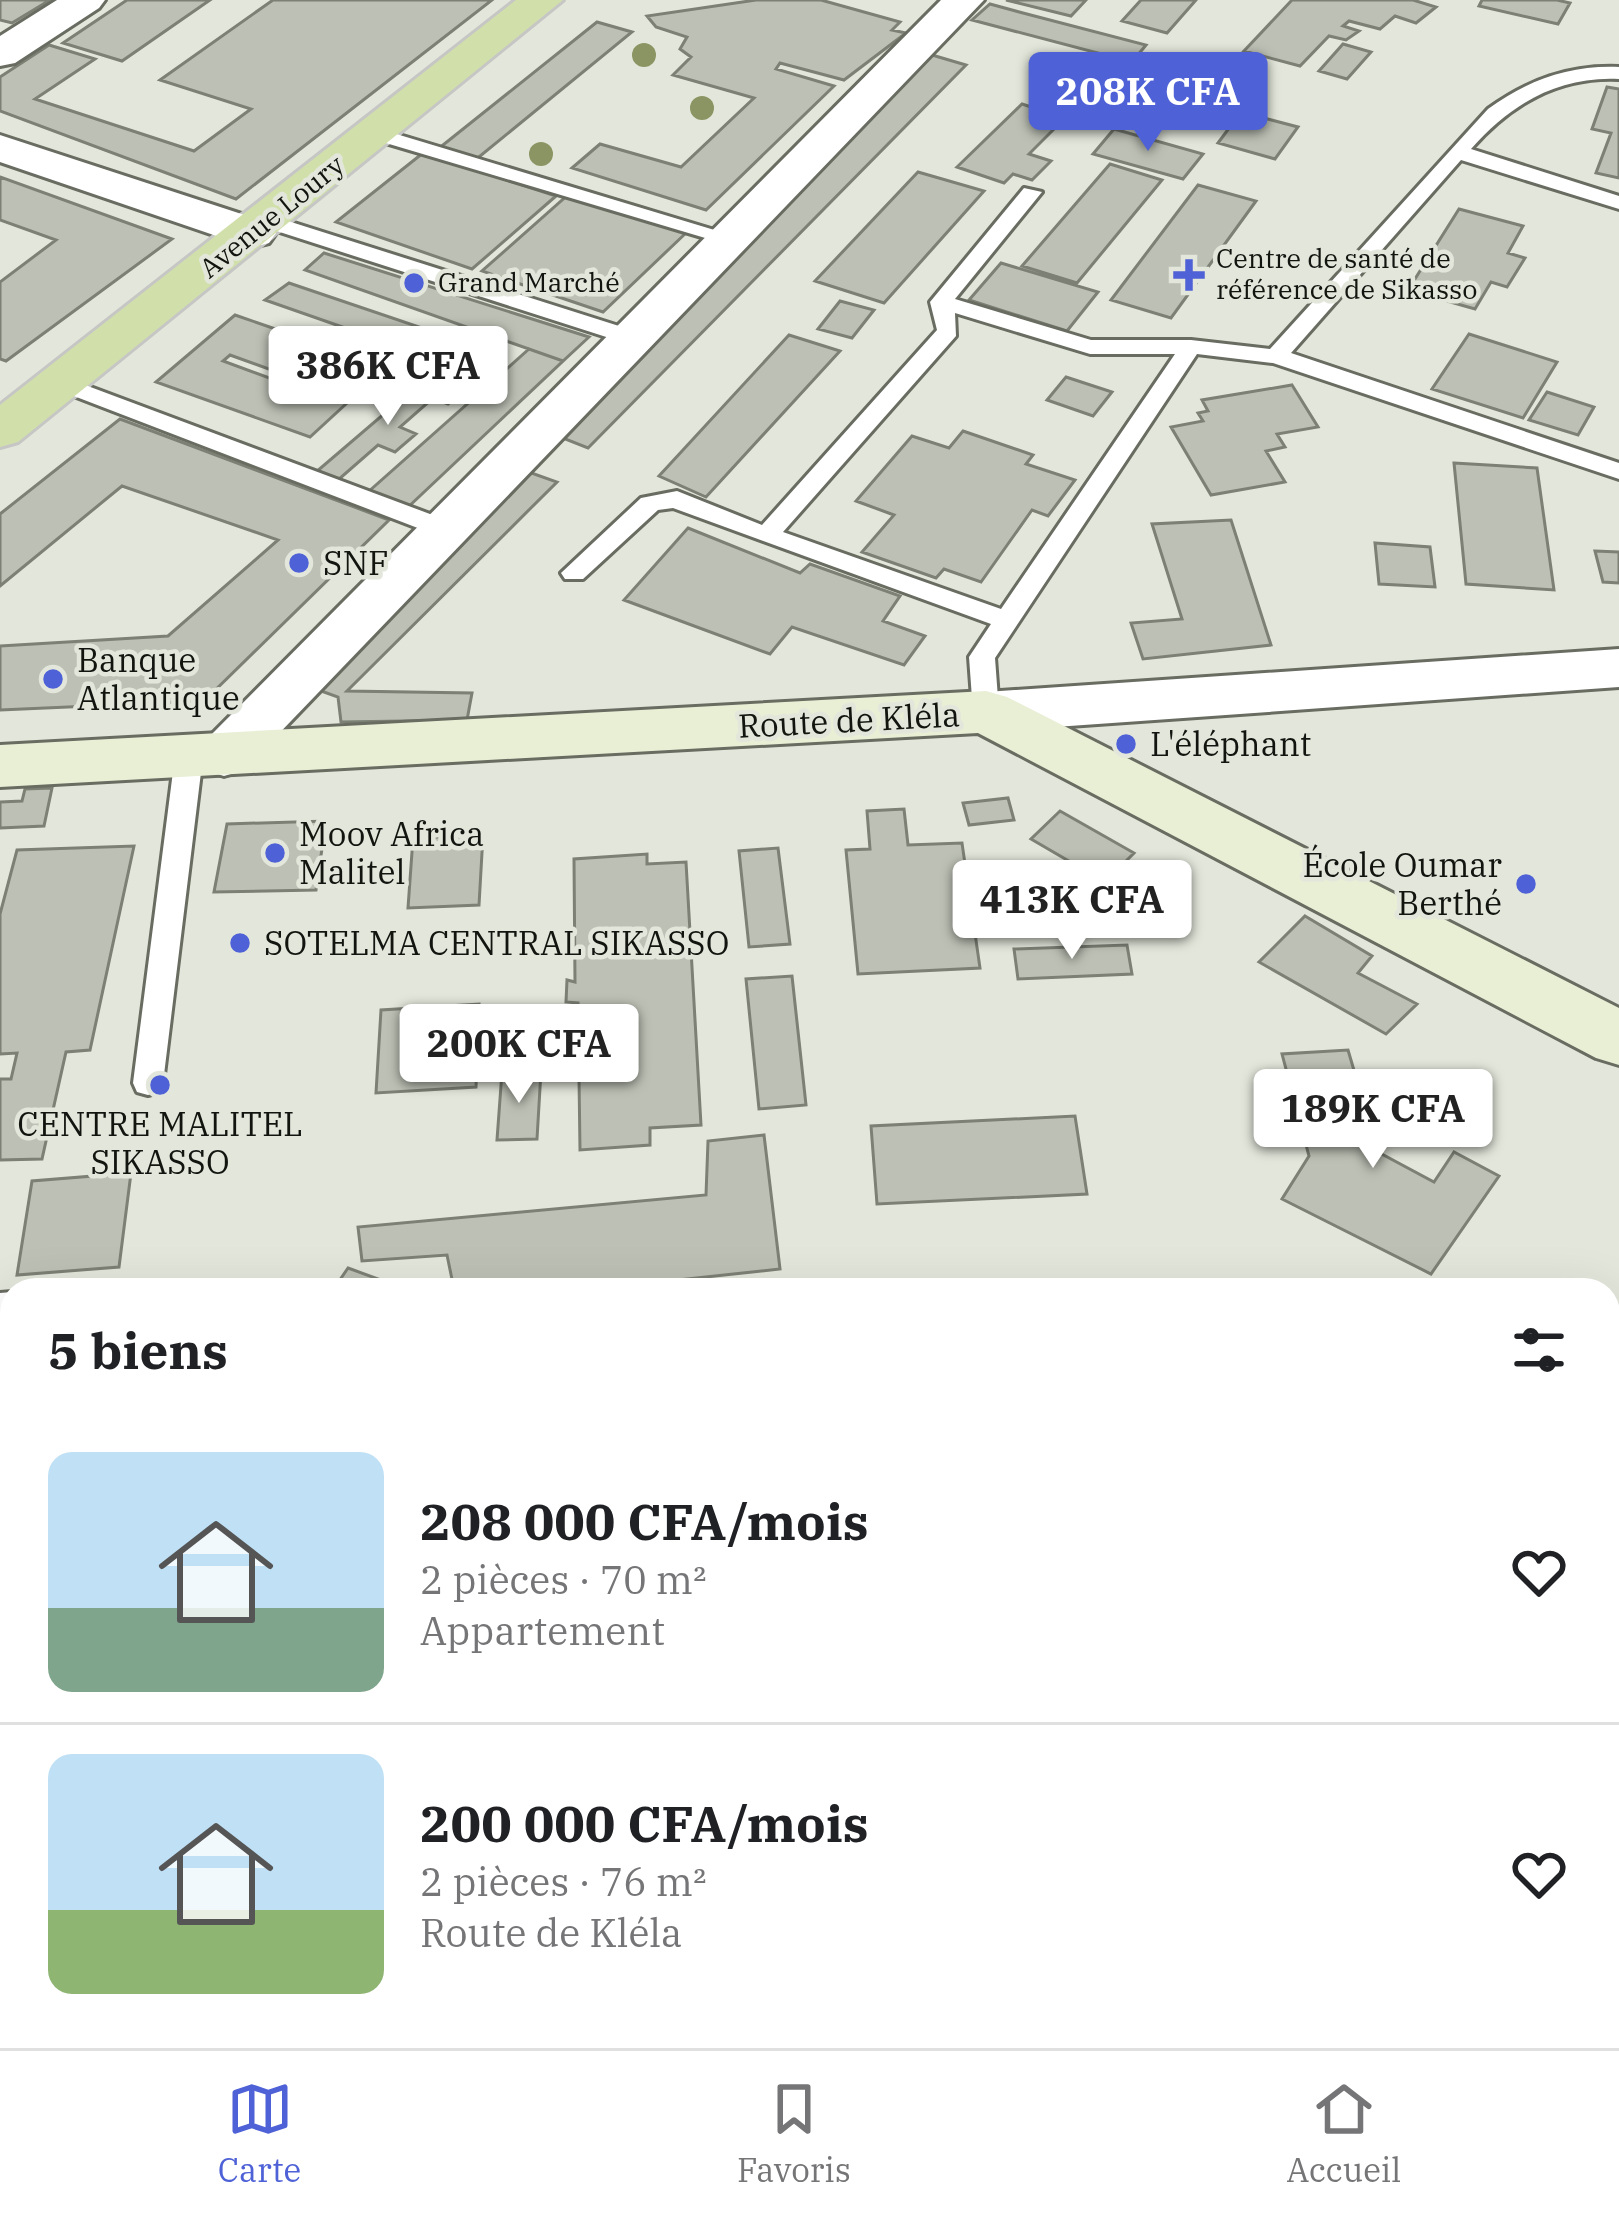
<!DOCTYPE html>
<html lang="fr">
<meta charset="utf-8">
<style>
:root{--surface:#fff;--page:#f6f6f6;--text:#202124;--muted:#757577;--line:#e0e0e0;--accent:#4e61d6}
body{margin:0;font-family:"IBM Plex Serif",serif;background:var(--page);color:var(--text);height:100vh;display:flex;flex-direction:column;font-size:45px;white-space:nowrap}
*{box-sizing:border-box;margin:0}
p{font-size:39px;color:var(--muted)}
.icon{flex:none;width:66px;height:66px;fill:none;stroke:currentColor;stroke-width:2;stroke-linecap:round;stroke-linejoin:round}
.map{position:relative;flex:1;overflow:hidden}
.panel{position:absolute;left:0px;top:1278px;width:1620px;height:771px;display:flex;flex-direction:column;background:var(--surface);border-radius:36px 36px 0 0;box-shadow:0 12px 48px #0002}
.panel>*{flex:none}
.price{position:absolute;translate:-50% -102px;padding:0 27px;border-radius:12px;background:#fff;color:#222;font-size:39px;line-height:78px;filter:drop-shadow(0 3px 6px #0008)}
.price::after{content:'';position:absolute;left:50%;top:72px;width:36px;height:27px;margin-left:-18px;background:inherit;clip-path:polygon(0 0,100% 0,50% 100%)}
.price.on{background:var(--accent);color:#fff}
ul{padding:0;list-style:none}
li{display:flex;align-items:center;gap:36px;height:300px;padding:0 48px}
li+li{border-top:3px solid var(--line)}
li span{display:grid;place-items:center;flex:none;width:336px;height:240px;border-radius:24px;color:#555}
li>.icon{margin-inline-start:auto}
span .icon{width:144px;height:144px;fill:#fffc;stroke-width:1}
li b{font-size:51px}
h2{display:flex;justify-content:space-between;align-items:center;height:144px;padding:0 48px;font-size:51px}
.dock{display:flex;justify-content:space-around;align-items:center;height:168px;border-top:3px solid var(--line);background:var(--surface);font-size:33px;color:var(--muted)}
.dock a{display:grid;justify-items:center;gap:6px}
.dock .on{color:var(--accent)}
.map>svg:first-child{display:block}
</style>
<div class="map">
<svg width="1619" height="2048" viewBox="0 0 1619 2048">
<rect width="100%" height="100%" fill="#e3e7db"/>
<path fill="#bdc1b5" stroke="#7c8075" stroke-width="3" fill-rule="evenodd" d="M0,0h50l-38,23 -12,-3z
M127,0h83l-88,61 -59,-18z
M273,0h219l-256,199 -236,-88v-34l49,-32 46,14 -60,40 159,52 57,-42 -91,-29z
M756,0h65l79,22 -8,8 14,3 -62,47 -64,-17 -4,6 58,17 -128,124 -134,-42 28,-24 81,23 73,-69 -81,-23 18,-18 -11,-8 7,-12 -31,-10 -9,-11z
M1006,0h80l-15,16z
M1141,0h55l-29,33 -45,-12z
M1292,0h121l23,7 -20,16 -21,-7 -15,13 -31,-8 -6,5 16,5 -13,9 -17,-4 -29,30 -56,-15z
M1482,0h75l13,3 -12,21 -79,-18z
M990,4l33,9 123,32 -14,17 -160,-42z
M597,22l35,10 -158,129 -36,-12z
M1343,44l28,8 -24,27 -28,-8z
M932,55l34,10 -378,383 -38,-15z
M1607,87l12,2v89l-23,-5 15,-40 -19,-4z
M1022,104l43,14 -36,36 22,7 -19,19 -19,-6 -9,9 -47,-16z
M1241,112l57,15 -23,32 -57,-16z
M1114,129l89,25 -20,25 -90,-25z
M423,153l133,43 -84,73 -136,-47z
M1110,164l52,16 -85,103 -55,-17z
M918,172l66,19 -100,112 -69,-22z
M0,177l172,62 -166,122 -6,-2v-77l56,-42 -56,-20z
M1198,185l58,16 -85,117 -60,-18z
M569,194l118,38 -84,80 -121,-41z
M1459,209l64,17 -15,27 17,5 -18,29 -16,-5 -16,27 -67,-19z
M324,253l265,84 -26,24 -258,-91z
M1001,263l97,29 -31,39 -98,-31z
M289,283l207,70 -22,20 -209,-73z
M840,301l34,9 -22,28 -34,-9z
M235,315l151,52 -76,70 -154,-55zM230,355l97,35 -8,6 -96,-35z
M1469,334l88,28 -34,56 -91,-29z
M789,335l51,16 -134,146 -47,-21z
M529,349l34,12 -157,148 -39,-16z
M1066,377l46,15 -19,24 -46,-16z
M426,378l35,14 -13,12 -15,-6 -33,29 16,7 -21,18 -17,-7 -40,35 -22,-8z
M1292,385l26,42 -41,7 8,13 -19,4 19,31 -74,13 -40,-68 32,-6 -5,-8 10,-2 -6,-11z
M1547,392l47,15 -16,28 -49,-15z
M120,419l269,101 -185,181 -204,9v-64l168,-10 110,-96 -156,-54 -122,100v-72z
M963,431l70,24 -7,9 49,16 -27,36 -16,-6 -51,72 -37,-13 -8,9 -74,-26 32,-37 -38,-14 56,-65 37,12z
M1454,463l83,5 17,122 -88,-6z
M523,470l34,12 -210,209 125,2 -5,27 -126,2 -3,-25 -25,-9z
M1231,520l40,125 -128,14 -12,-36 51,-4 -30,-95z
M688,528l112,45 10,-9 90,32 -17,25 42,15 -21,29 -112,-38 -22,27 -146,-54z
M1375,543l55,4 5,40 -56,-3z
M1595,551l24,1v31l-16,-1z
M52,788l-8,38 -44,2v-26l22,-1 3,-12z
M1008,798l6,22 -45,5 -6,-22z
M904,809l4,36 54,-2 18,125 -122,6 -12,-124 24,-1 -3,-38z
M1060,811l74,42 -29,29 -74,-43z
M326,821l-10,69 -102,2 13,-68z
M483,835l-4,70 -71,3 5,-70z
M134,846l-44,204 -24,2 -24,107 -42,1v-81h11l6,-26 -17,1v-140l17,-64z
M778,848l12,96 -41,3 -10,-96z
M647,854v10l39,-2 15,263 -51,3v17l-70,5 -2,-147 -12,-1 1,-22 8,2 -1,-123z
M1305,916l67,40 -14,17 59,31 -31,30 -127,-72z
M1127,945l5,29 -114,5 -4,-30z
M792,976l14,129 -47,4 -13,-130z
M479,1004l-3,83 -100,6 5,-83z
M1348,1050l30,102 56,30 20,-30 45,24 -68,98 -149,-75 27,-43 -27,-102z
M541,1071l-4,68 -40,1 5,-68z
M1075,1116l12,78 -210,10 -6,-78z
M764,1135l16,134 -195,21h-104l-1,-6 -26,5 -7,-34 -85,6 -4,-34 348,-32 2,-54z
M131,1173l-12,94 -102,8 15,-94z
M348,1268l60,22h-75z
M80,2037h99l-6,11h-99z
M500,2037h93l12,8 -111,3z
M976,2037h86l17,9 13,-9h11l20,11h-152z"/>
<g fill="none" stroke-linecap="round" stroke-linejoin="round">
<g stroke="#686c61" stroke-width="6">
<path id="lane" d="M1619,67v12c-61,-3 -108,25 -148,70l148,47v13l-158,-49 -170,193 328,110v16l-346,-116 -76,-9 -202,304 4,54 -13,9 -13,-9 -4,-55 22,-33 -318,-116 -15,2 -75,69h-18l-4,-6 80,-75 36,-7 85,34 175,-195 -7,-28 94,-114 18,4 -87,107 136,41h100l79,9 218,-240c40,-29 81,-44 131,-42zM955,313l135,41h85l-174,255 -218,-77 173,-196z
M369,130h14l358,108 -3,5h-16l-353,-105z
M269,215l372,118 3,5 -3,5h-16l-364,-117 -3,-5z
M61,376l393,147 3,6 -12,8 -9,-2 -383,-147v-10z
M189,746l14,10 -40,327 -4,9 -11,3 -11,-3 -4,-9 42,-327z"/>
</g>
<g stroke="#686c61" stroke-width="6">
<path id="street" d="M57,0h48l-6,8 -84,55 -15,3v-30z
M941,0h43l-740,770 -20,6 -20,-6 -8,-14 8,-14z
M0,135l269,88 7,10 -7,10 -16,4 -16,-4 -237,-81z
M1619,649v38l-633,45 -20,-6 -8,-14 8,-14 20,-6z
M12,1292v60l-12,1v-60z
M1608,1959l11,5v84l-34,-11h23z"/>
</g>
<g stroke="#686c61" stroke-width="6">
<path id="secondary" d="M986,691l21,6 612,311v57l-23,-7 -618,-325 -978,54v-42z"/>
</g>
<g stroke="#c6c7c5" stroke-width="6">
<path id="primary" d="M516,0h47l-545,442 -18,5v-42z"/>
</g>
<use href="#lane" fill="#fff" fill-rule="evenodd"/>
<use href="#street" fill="#fff" fill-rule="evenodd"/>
<use href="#secondary" fill="#e8efd5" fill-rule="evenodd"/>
<use href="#primary" fill="#d1e0ab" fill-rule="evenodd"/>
</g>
<g fill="#8a9563">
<circle cx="644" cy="55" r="12"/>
<circle cx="702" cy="108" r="12"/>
<circle cx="541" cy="154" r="12"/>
</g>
<g fill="#4e61d6" stroke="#e3e7db" stroke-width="4.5">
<path d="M1183 257h12v12h12v12h-12v12h-12v-12h-12v-12h12z"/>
<circle cx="414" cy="283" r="12"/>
<circle cx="299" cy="563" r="12"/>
<circle cx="53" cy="679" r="12"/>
<circle cx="1126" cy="744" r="12"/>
<circle cx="275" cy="853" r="12"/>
<circle cx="1526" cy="884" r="12"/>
<circle cx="240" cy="943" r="12"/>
<circle cx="160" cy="1085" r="12"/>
</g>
<g text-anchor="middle" stroke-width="9" stroke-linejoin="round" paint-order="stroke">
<g font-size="27" fill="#12140f" stroke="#e3e7db">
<text transform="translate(272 217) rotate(-39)" y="9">Avenue Loury</text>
</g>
<g font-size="27" fill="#12140f" stroke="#e3e7db" text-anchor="start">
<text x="1216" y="268">Centre de santé de<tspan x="1216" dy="31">référence de Sikasso</tspan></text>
<text x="438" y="292">Grand Marché</text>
</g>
<g font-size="33" fill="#12140f" stroke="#e3e7db" text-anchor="start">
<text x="323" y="575">SNF</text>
<text x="77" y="672">Banque<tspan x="77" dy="38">Atlantique</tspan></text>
<text x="1150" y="756">L'éléphant</text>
<text x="299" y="846">Moov Africa<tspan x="299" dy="38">Malitel</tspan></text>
<text x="1502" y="877" text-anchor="end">École Oumar<tspan x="1502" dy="38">Berthé</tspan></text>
<text x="264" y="955">SOTELMA CENTRAL SIKASSO</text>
<text x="160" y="1136" text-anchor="middle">CENTRE MALITEL<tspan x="160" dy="38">SIKASSO</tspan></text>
</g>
<g font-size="33" fill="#12140f" stroke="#e3e7db">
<text transform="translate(849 720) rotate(-3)" y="12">Route de Kléla</text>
</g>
</g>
</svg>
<b class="price on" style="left:1148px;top:154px">208K CFA</b>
<b class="price" style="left:388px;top:428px">386K CFA</b>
<b class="price" style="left:1072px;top:962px">413K CFA</b>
<b class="price" style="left:519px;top:1106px">200K CFA</b>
<b class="price" style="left:1373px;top:1171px">189K CFA</b>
<section class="panel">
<h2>5 biens<svg class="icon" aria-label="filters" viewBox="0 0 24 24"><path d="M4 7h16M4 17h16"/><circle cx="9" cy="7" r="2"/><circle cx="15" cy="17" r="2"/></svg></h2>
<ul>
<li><span style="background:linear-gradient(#bfe0f5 65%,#7fa58c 0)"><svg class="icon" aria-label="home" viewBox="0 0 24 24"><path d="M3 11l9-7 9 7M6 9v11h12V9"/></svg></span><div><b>208 000 CFA/mois</b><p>2 pièces · 70 m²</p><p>Appartement</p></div><svg class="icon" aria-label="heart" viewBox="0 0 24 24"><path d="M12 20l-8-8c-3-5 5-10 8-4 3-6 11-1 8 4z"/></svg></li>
<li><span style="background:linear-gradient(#bfe0f5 65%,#8fb573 0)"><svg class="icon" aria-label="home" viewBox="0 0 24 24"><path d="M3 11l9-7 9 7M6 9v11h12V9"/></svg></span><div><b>200 000 CFA/mois</b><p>2 pièces · 76 m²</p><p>Route de Kléla</p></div><svg class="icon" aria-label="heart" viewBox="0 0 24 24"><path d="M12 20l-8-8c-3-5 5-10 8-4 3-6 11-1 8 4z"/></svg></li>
</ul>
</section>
</div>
<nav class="dock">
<a class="on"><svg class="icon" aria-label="map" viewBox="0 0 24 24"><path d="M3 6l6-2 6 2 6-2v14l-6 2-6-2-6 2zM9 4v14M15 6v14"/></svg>Carte</a>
<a><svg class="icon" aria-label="saved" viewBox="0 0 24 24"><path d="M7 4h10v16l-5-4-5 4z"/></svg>Favoris</a>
<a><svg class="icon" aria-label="home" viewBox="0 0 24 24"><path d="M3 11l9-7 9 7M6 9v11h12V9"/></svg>Accueil</a>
</nav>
